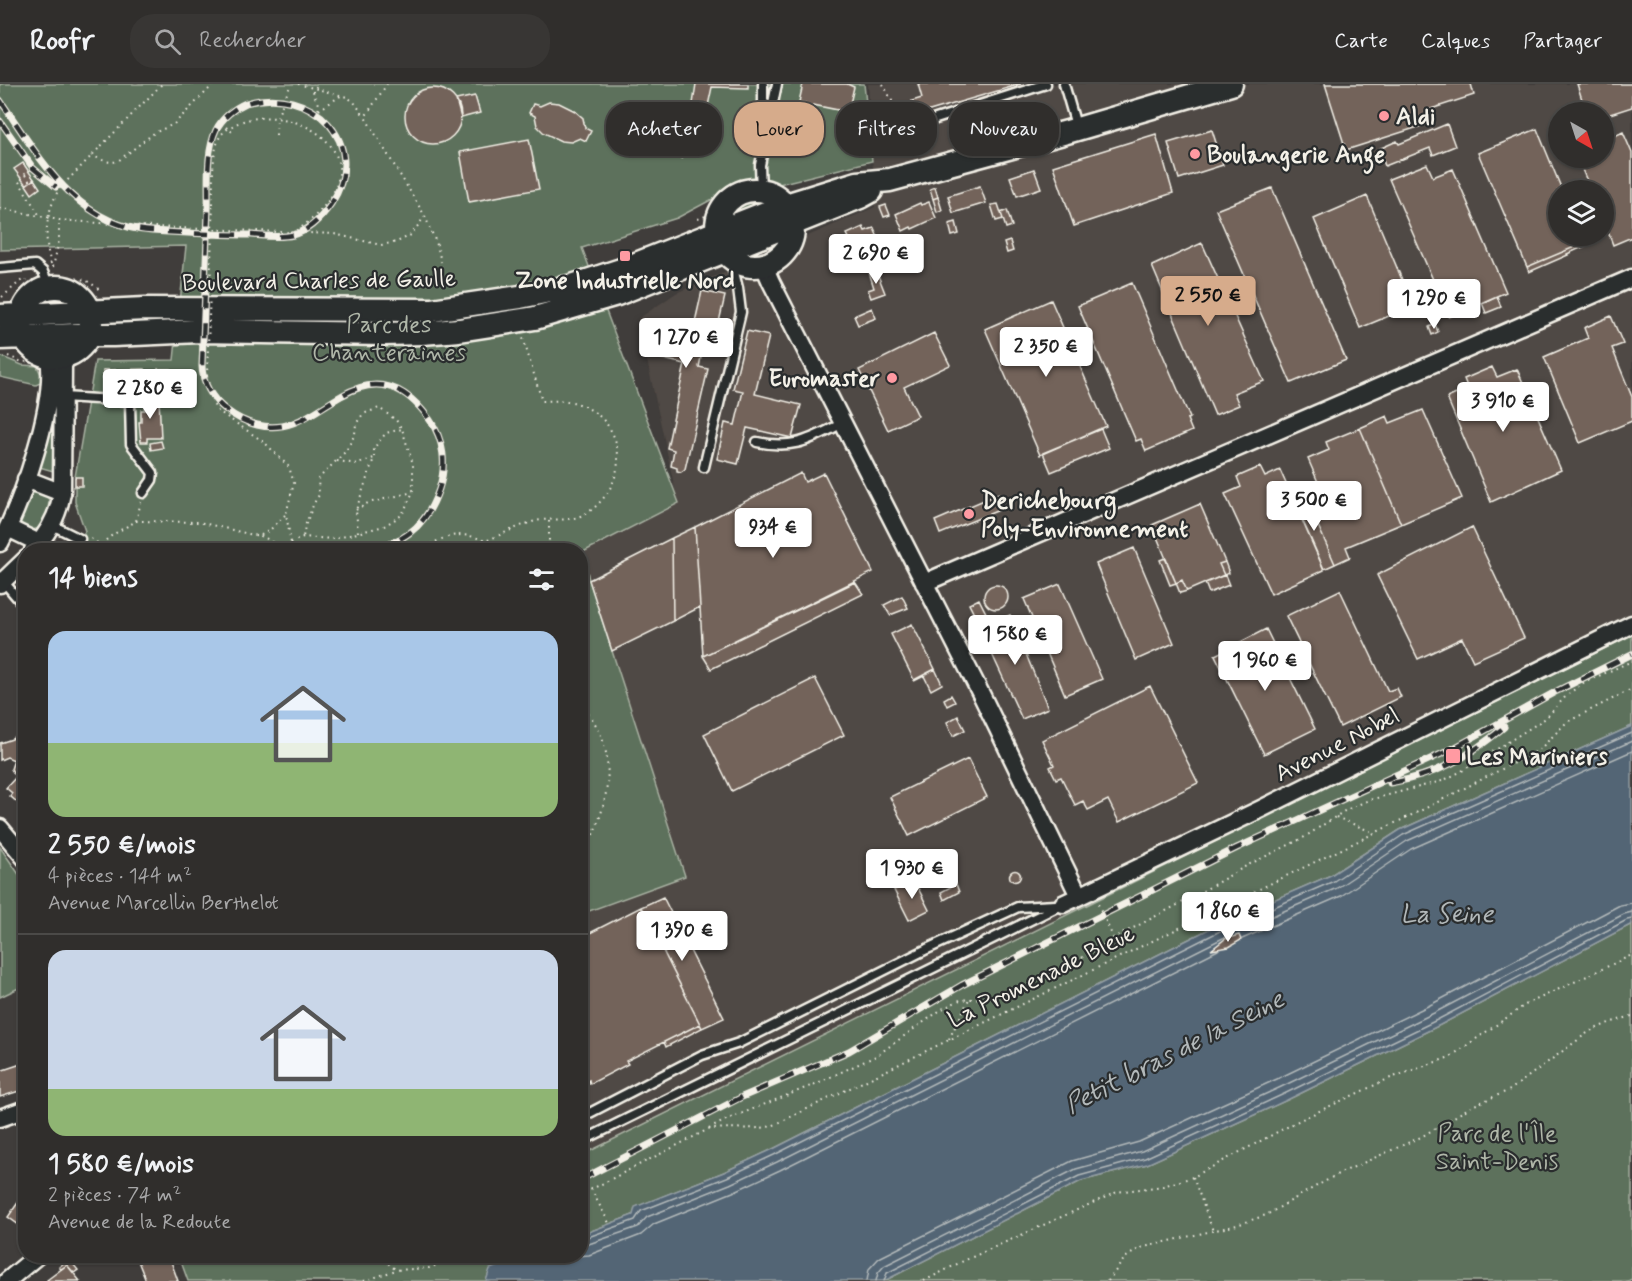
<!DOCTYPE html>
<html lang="fr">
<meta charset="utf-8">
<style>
:root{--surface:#302e2c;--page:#383634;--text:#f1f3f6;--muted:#a8a8a9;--line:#4b4a48;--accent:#d6ab8b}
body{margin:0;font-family:Mynerve,sans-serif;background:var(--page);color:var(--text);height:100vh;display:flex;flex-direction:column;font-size:22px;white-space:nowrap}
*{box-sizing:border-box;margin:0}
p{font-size:20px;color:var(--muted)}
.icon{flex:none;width:33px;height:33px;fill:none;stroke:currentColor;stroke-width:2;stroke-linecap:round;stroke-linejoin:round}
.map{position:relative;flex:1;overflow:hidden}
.details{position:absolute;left:18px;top:459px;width:570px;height:720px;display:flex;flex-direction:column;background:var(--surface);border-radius:24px;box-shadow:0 2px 4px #0004,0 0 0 2px var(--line)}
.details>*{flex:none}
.guide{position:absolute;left:606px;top:18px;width:570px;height:54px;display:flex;gap:12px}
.needle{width:39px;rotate:141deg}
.buttons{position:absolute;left:1548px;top:18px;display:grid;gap:12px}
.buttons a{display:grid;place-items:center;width:66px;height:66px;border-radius:50%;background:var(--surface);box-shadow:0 2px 4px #0004,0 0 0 2px var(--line);font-size:30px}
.price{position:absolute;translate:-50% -51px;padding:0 14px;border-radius:6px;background:#fff;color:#222;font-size:20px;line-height:39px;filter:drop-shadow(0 2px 3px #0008)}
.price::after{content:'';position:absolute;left:50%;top:36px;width:18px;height:14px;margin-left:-9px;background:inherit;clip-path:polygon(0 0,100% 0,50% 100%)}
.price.on{background:var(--accent);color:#111}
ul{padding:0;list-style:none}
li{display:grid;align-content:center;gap:12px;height:318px;padding:0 30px}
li+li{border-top:2px solid var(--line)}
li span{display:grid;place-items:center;height:186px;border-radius:18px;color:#555}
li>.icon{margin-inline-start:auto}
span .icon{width:108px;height:108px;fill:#fffc;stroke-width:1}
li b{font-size:26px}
h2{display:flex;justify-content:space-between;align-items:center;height:72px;padding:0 30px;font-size:26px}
.tag{padding:0 21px;border-radius:24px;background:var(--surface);box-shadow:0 2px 4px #0004,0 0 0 2px var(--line);font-size:21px;line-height:54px}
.tag.on{background:var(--accent);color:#111}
header{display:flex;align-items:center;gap:36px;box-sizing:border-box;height:84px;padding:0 30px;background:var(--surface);border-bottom:2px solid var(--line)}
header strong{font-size:28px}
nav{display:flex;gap:33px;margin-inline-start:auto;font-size:21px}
.search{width:420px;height:54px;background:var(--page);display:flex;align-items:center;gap:15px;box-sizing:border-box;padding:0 21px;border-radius:24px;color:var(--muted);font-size:22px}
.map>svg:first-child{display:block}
</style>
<header>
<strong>Roofr</strong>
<div class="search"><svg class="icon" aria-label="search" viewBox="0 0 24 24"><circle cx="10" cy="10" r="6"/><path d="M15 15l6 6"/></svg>Rechercher</div>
<nav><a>Carte</a><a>Calques</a><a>Partager</a></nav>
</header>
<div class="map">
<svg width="1632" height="1197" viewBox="0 0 1632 1197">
<rect width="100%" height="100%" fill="#403d3b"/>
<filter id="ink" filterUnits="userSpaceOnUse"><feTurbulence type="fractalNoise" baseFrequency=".0167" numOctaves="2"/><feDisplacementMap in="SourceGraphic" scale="12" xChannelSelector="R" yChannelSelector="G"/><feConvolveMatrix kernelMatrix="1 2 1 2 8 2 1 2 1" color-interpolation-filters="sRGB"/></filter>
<g filter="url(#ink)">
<path fill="#4f4844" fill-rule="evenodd" d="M868,0h764v551l-1051,521v-242l104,-38 -96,-296 -6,-28 95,-49 -40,-184 38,-26 199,-86zM1558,28h46v46h-46zM1558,106h46v46h-46z"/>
<path fill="#5d715b" stroke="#a8b1a2" stroke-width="1.5" d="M0,0h864l8,77 -97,24 -23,-4 -15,5 -60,32 -95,30 97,255 -96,49 6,28 96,296 -104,38 -1,-364h-527l3,-4 20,1 9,-16 -10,-29v-25l20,-116 79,-1 12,-114 -186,4z
M749,114h11l10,3 -42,15 6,-9z
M48,209l15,1 13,8 -44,1z
M0,272l22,9 15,1 5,11 -2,6 -4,2 -36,-8z
M53,295l7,94 -24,-7z
M33,409h7l7,3 2,4 -1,10 -9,18 -10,3 -8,-4c-4,-11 4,-26 12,-34z
M1632,551v91l-232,104 -69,45 -106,46 -454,229 -47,22 -88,35 -3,8 -52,20 -1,-79z
M0,763l25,36v102l-25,12z
M1632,840v355l-4,2h-744l197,-100 66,-17 140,-64 153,-75z
M179,1172h347l-35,13 -5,12h-298z"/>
<path fill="#526575" stroke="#939da3" stroke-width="1.5" d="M1632,642v198l-192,101 -153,75 -140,64 -66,17 -197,100h-398l4,-12 36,-13h54l1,-21 52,-20 2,-8 89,-35 47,-22 454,-229 106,-46 69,-45z"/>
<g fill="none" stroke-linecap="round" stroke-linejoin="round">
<path stroke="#b3b9ba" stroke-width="1.5" d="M1242,855l99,-43 70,-47 221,-98
M580,1156l55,-20 6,-9 86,-34 47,-22 454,-228 106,-46 69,-46 229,-102
M580,1163l58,-20 9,-10 83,-33 47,-22 454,-228 106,-46 70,-47 225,-100
M575,1172l14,-1 52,-20 13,-11 79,-32 47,-22 438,-220
M867,1197l2,-12 10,-11 193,-97 67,-19 138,-63 153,-74 190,-100 12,-2
M876,1197l2,-8 6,-7 192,-97 66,-18 139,-64 153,-74 190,-99 8,-2
M884,1197l3,-8 192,-97 66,-18 139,-64 153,-74 190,-100 5,-1"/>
</g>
<path fill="#73635a" stroke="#f4f1e8" stroke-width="1.5" d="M696,0h52v4l-36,-1 -4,19 -15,-2z
M803,0h44l7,3 -6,25 -35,-7 -2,11 -8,-1 2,-12 -6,-1z
M918,0h103l-105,31 -4,-14 10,-3z
M1325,0h146l3,11 -43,14 3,13 -88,28z
M1577,0h55v23l-28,9v-4h-18z
M405 32a28 28 0 1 1 56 0a28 28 0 1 1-56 0Z
M475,12l5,17 -19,5 -5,-18z
M549,18l10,1 16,8 8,7 2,10 6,3 -5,10 -6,-3 -9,4 -10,-1 -17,-8 -7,-7 -2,-10 -6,-3 4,-9 7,2z
M1447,40l8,22 -22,9 -3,-7 -45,18 -6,-17 18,-8 2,3z
M1537,45l25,61h-4v46h23l3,7 -57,24 -49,-114z
M1212,46l11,35 -44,14 -11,-36z
M1623,48l9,21v84l-19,8 -9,-24v-31h-13l-14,-32h27v-17z
M1156,50l17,59 -99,33 -21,-60z
M529,55l10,50 -70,13 -9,-50z
M23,79l11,16 -8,6 -12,-16z
M1427,80l6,13 20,-8 53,123 -57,25 -5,-11 -2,1 -4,-8 3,-1 -52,-119z
M1034,85l7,19 -24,8 -7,-19z
M34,95l6,9 -8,6 -6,-9z
M980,102l6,17 -33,10 -5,-17z
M935,103l3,10 -5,2 -3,-10z
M1272,104l74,172 -55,23 -75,-173z
M1367,112l46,110 -53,22 -46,-109z
M938,113l4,13 -5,2 -4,-13z
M929,118l7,16 -24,11 -1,-2 -8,4 -7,-17 24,-11 1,2z
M998,120l5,15 -7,2 -5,-16z
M886,121l4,10 -6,2 -4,-10z
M1007,126l5,16 -6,2 -5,-15z
M956,138l3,12 -7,2 -3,-12z
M863,143l2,4 9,-3 7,17 -9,4 -1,-3 -14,6 1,3 -10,5 -8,-18 9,-4 -2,-4z
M1010,157l3,10 -6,2 -3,-10z
M1202,159l62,138 -30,12 5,12 -24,10 -63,-149z
M1584,159l1,3 -18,8 1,1 -39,17 -2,-5z
M876,186l9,23 -14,5 -3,-8 6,-2 -5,-16z
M1132,199l58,135 -3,1 5,12 -46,20 -5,-12 -5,2 -58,-135z
M702,207l23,5 -9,39 -10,-2 -7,34 9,2 -23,100 -4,3 -4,-1v-3l-6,-2 3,-16 -7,-2 18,-84 -44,-10 7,-33 45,10z
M1497,212l4,11 -15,6 -4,-10z
M1051,216l55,126 -66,29 -55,-126z
M872,224l4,10 -18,7 -4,-9z
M1611,232l12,28 -11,4 20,49v24l-52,22 -36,-86 44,-19 -4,-10z
M1435,240l3,8 -6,3 -3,-8z
M747,247l22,5 -14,58 46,11 -9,33 -45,-10 -9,36 -21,-5 8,-36 10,2 8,-34 -10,-2z
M934,249l16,32 -46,22 14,29 -30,14 -29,-60z
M1492,283l5,10 20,-8 44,101 -70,32 -44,-104 21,-9 -4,-10z
M145,285v12h-42v-11z
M158,285h13v13h3v17l-13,1v-17h-4z
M144,315h15l2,39h-14v4h-6l-2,-20h2v-12h6l-3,-2z
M1423,326l39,88 -61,26 -41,-96 27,-12 3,7z
M1360,344l41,96 -55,23 4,10 -15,7 -30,-68 16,-7 -13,-30 21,-9 -3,-8z
M1101,345l8,19 -58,24 -8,-19z
M161,357l2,7 -12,2 -1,-7z
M1260,383l5,10 15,-7 44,100 -53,24 -46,-100 16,-7 -4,-10z
M801,389l4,9 19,-9 49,99 -170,84 -8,-129z
M75,393h7v9h-7z
M998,410l6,14 -64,26 -5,-13z
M1305,412l30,68 -11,5 -30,-68z
M1200,420l25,58 -6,2 5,11 -37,16 -5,-11 -6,3 -24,-58z
M695,443l5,80 -27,14 -1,-83z
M1472,443l52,111 -51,23 -11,-23 -44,21 -41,-84z
M672,454l1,83 -61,30 -23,-71z
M1134,464l40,95 -38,17 -40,-96z
M1165,474l11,25 -6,2 -10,-25z
M1225,478l4,11 -5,2 -5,-11z
M1225,491l4,10 -20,8 -4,-10z
M1182,496l5,11 -7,2 -4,-10z
M855,498l8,12 -152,75 -8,-13z
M1060,500l42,95 -37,16 -41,-96z
M984 513a12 12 0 1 1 24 0a12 12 0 1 1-24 0Z
M1340,506l48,101 9,-3 4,9 -61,30 -54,-111z
M902,512l6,12 -18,7 -6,-10z
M979,515l7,14 -10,5 -7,-14z
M1010,531l38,93 -26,11 -42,-91z
M912,540l23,45 -21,11 -23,-46z
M1266,545l49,100 -51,25 -49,-99z
M935,585l7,15 -11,6 -7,-14 -10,5z
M815,594l29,57 -112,56 -28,-57z
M1150,602l48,97 -79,39 -11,-22 -20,10 -5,-9 -8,4 -14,-28 -5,2 -6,-12 4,-2 -12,-25z
M951,611l4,7 -8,4 -3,-7z
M958,632l7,14 -12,6 -6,-14z
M26,643v61l-2,8 2,1v18l-8,-12 -8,-7 2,-3 -6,-5 10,-11 -5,-8 3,-9 -7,-3 -7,3v-17l12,-4z
M968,675l19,38 -78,39 -19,-39z
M1009.5 792a5.5 5.5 0 1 1 11 0a5.5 5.5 0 1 1-11 0Z
M914,796l15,30 -20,10 -15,-30z
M956,800l3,8 -15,8 -3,-8z
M663,813l61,121 -22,10 -61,-121z
M641,823l59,117 -74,37 2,3 -38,20 -1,-4 -9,5v-147z
M1239,851l2,5 -12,7 -18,3 14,-11z
M700,940l2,4 -36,19 -2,-5z
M21,980h5v25l-26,8v-26z
M26,1107v39l-18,-13z
M139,1172h30l9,25h-32l-8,-20 3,-1z
M69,1175l9,11 -4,3 -7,-8 -6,4 -2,-2z
M67,1181l13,16h-32l-1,-1z"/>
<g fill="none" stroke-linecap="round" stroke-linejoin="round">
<g stroke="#f4f1e8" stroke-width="13">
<path id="lane" d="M763,0v18l9,4
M1064,0l13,45
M917,41l129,-41
M761,107l-1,-26 17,-81
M0,184l35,-3 8,7 7,16
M63,313l67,4 1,43 22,29 -1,7 -9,13
M757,358c38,8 53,-3 86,-19
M704,383l37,-155 -3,-24 -8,-31
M52,441l28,14
M3,497l23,27
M580,1034l122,-63 37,-12 188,-94 91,-42 38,-2
M580,1058l483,-238"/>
</g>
<g stroke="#f4f1e8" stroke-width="21">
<path id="street" d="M764,182l7,16 211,414 97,200
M26,395l36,14
M8,444l31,15
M0,459c22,-41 57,-141 49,-186
M33,466c16,-17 25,-34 29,-57l1,-128 5,-9
M924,499l708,-305
M0,500l26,-25
M0,744l26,31
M1063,820l198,-95 371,-185
M0,1034l26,-9
M7,1197l30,-25"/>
</g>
<g stroke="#f4f1e8" stroke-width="27">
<path id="secondary" d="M717 144a38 38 0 1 1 76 0a38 38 0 1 1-76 0Z
M21 238a35 35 0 1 1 70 0a35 35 0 1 1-70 0Z
M0,232l145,-7 287,1 88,-13 49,-10 52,-17 165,-65 71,-22 33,-3 177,-48 164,-48
M0,254l75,-3h38l86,-4 185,3 38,-1 37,-3 76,-12 82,-24 243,-97 11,-6"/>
</g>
<path stroke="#f4f1e8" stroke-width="2" stroke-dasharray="1.5 4.5" stroke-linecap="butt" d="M298,0l49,13 7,5 11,15
M883,0l23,43
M319,26l23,-15
M316,31l3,-8 -6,-16 5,-7
M226,43l9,7
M276,51l1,-18 14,-33
M91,71c9,4 17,9 27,6l36,-28 20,-9 40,-40
M682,75l3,-9
M35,82l-17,14 22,36
M25,91l5,7
M213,120c0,-22 -2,-48 7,-68 45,-52 192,14 75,96
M0,124l59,12 94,7 181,7 47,11 16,-3 14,-7 14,-19 -60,-99 22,-33
M425,132l12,29 4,17
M698,135l25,-10
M51,180c-8,-27 -5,-51 8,-75l103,-105
M53,183l6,-26v-21
M58,196c22,-3 27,-3 44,12
M2,213l20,-17h13
M8,272l14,6 12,-1
M207,292l6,28 5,7 46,31 25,25 5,16 -8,31 5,29 -2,7
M337,377l21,3 16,-6
M356,426l12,-7 45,-11
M136,437l63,1 54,13c14,0 22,12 35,15
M549,437v29
M358,448l-2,-22 18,-52v-10l12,-15 16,-4
M261,451l9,-5 16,-16
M91,455l10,6
M291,459l12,-6 31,2 50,-13 18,-11 11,-23v-28l-11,-35 -6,-9 -17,-12 -16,6 -7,10 -1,10 -9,17 -28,28 1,16 -5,8 -9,23 -2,11
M99,466c6,-14 25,-21 37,-29l5,-19
M420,466c23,-13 39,-21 65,-9 16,-6 31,-14 47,-19 20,-6 37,3 58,-11 40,-30 38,-88 -11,-107 -12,-5 -24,-3 -37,-3l-19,-63
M483,466l2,-9
M580,621c44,41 29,109 0,153
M1336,733l36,15
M1098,820l15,33
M1217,826l10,28
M949,955l20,-40
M709,1045l19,-10 85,-34 63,-29 66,-47 18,-9 32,-3 13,-3 67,-30 42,-26 73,-38 61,-35 55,-27 43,-28 23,-10 73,-19 20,-10 84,-53 21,-23 16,-12 49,-22
M1193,1093l20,54
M591,1105l18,34
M580,1111l127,-65c22,-4 43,1 65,-4l654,-318 113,-58 28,-28 65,-33
M379,1172l16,13
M364,1197l32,-11 33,-2 32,-12
M924,1197l35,-18 158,-71 46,-6 30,-9 107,-57 88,-41 62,-22 75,-52 107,-50
M1108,1197l17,-23 15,-10 97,-23 29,-10 70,-40 85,-38 51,-31 38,-16 80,-59 19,-8 23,-7"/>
<use href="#lane" stroke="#2a2d2e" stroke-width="8"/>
<use href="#street" stroke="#2a2d2e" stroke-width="16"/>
<use href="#secondary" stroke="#2a2d2e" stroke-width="22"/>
<g stroke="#f4f1e8" stroke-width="7">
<path id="rail" d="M0,16c39,56 75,126 152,131 33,2 67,4 100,4 13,1 28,3 41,0 16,-4 29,-18 38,-31 40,-61 -19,-120 -85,-101 -12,5 -24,15 -30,27 -11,24 -7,55 -8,81 -2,52 -4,103 -6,155 0,16 10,33 23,43 19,15 44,23 68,14 17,-6 32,-18 48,-27 37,-22 65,-10 89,24 14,20 17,45 9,69 -14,41 -39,57 -81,61
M0,37l33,47 23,19
M225,466l15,-2 74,2
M1390,699c48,-8 77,-25 114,-56
M580,1096l162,-83 107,-46 113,-66 275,-137 213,-98 107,-59 75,-37"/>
</g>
<use href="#rail" stroke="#2a2d2e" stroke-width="4.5" stroke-dasharray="14" stroke-linecap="butt"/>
<path stroke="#f4f1e8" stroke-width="2" stroke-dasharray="1.5 4.5" stroke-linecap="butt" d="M207,292l6,-172"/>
</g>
</g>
<g fill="#ff9aa2" stroke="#2a2d2e" stroke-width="2">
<circle cx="1384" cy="32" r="6"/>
<circle cx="1195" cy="70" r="6"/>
<rect x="619" y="166" width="12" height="12" rx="3"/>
<circle cx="892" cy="294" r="6"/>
<circle cx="969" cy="430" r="6"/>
<rect x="1445" y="664" width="16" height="16" rx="3"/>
</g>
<g text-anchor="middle" stroke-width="4.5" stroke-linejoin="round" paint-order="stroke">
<g font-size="24" font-weight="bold" fill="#f4f1e8" stroke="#2a2d2e" text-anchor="start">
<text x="1396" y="40">Aldi</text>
<text x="1207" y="78">Boulangerie Ange</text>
<text x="625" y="204" text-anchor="middle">Zone Industrielle Nord</text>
<text x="880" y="302" text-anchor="end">Euromaster</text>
<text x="981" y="424">Derichebourg<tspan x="981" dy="28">Poly-Environnement</tspan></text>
<text x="1466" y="680">Les Mariniers</text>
</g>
<g font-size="24" fill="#f4f1e8" stroke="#2a2d2e">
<text transform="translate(319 196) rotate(-1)" y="8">Boulevard Charles de Gaulle</text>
<text transform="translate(1337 660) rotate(-27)" y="8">Avenue Nobel</text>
<text transform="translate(1041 892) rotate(-26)" y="8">La Promenade Bleue</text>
</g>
<g font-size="24" fill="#b0b7a9" stroke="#2a2d2e">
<text x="389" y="248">Parc des<tspan x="389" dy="28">Chanteraines</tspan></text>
<text x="1497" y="1057">Parc de l'Île<tspan x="1497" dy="28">Saint-Denis</tspan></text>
</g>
<g font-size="26" font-style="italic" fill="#b3b9ba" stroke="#2a2d2e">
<text x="1447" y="838">La Seine</text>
<text transform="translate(1174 967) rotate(-27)" y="9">Petit bras de la Seine</text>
</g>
</g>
</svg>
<div class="buttons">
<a><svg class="needle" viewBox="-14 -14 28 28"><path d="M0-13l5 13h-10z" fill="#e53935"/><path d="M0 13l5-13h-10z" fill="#a8a8a9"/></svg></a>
<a><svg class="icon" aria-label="layers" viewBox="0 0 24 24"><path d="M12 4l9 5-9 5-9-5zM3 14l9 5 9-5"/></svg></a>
</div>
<b class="price" style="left:876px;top:201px">2 690 €</b>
<b class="price on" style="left:1208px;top:243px">2 550 €</b>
<b class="price" style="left:1434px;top:246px">1 290 €</b>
<b class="price" style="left:686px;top:285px">1 270 €</b>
<b class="price" style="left:1046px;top:294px">2 350 €</b>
<b class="price" style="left:150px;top:336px">2 280 €</b>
<b class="price" style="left:1503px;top:349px">3 910 €</b>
<b class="price" style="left:1314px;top:448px">3 500 €</b>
<b class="price" style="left:773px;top:475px">934 €</b>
<b class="price" style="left:1015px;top:582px">1 580 €</b>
<b class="price" style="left:1265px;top:608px">1 960 €</b>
<b class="price" style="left:912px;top:816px">1 930 €</b>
<b class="price" style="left:1228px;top:859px">1 860 €</b>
<b class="price" style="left:682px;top:878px">1 390 €</b>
<div class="guide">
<a class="tag">Acheter</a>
<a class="tag on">Louer</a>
<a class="tag">Filtres</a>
<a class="tag">Nouveau</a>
</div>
<section class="details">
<h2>14 biens<svg class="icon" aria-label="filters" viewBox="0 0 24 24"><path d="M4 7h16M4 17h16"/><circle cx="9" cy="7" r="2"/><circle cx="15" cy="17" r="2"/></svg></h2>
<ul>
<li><span style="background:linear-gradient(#a9c7e8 60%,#8fb573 0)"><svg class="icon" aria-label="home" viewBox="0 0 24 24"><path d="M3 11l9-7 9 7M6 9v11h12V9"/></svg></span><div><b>2 550 €/mois</b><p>4 pièces · 144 m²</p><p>Avenue Marcellin Berthelot</p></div></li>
<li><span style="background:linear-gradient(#c9d6e8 75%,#8fb573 0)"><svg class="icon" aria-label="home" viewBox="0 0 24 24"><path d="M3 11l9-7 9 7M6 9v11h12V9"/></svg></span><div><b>1 580 €/mois</b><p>2 pièces · 74 m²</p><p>Avenue de la Redoute</p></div></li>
</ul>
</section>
</div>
